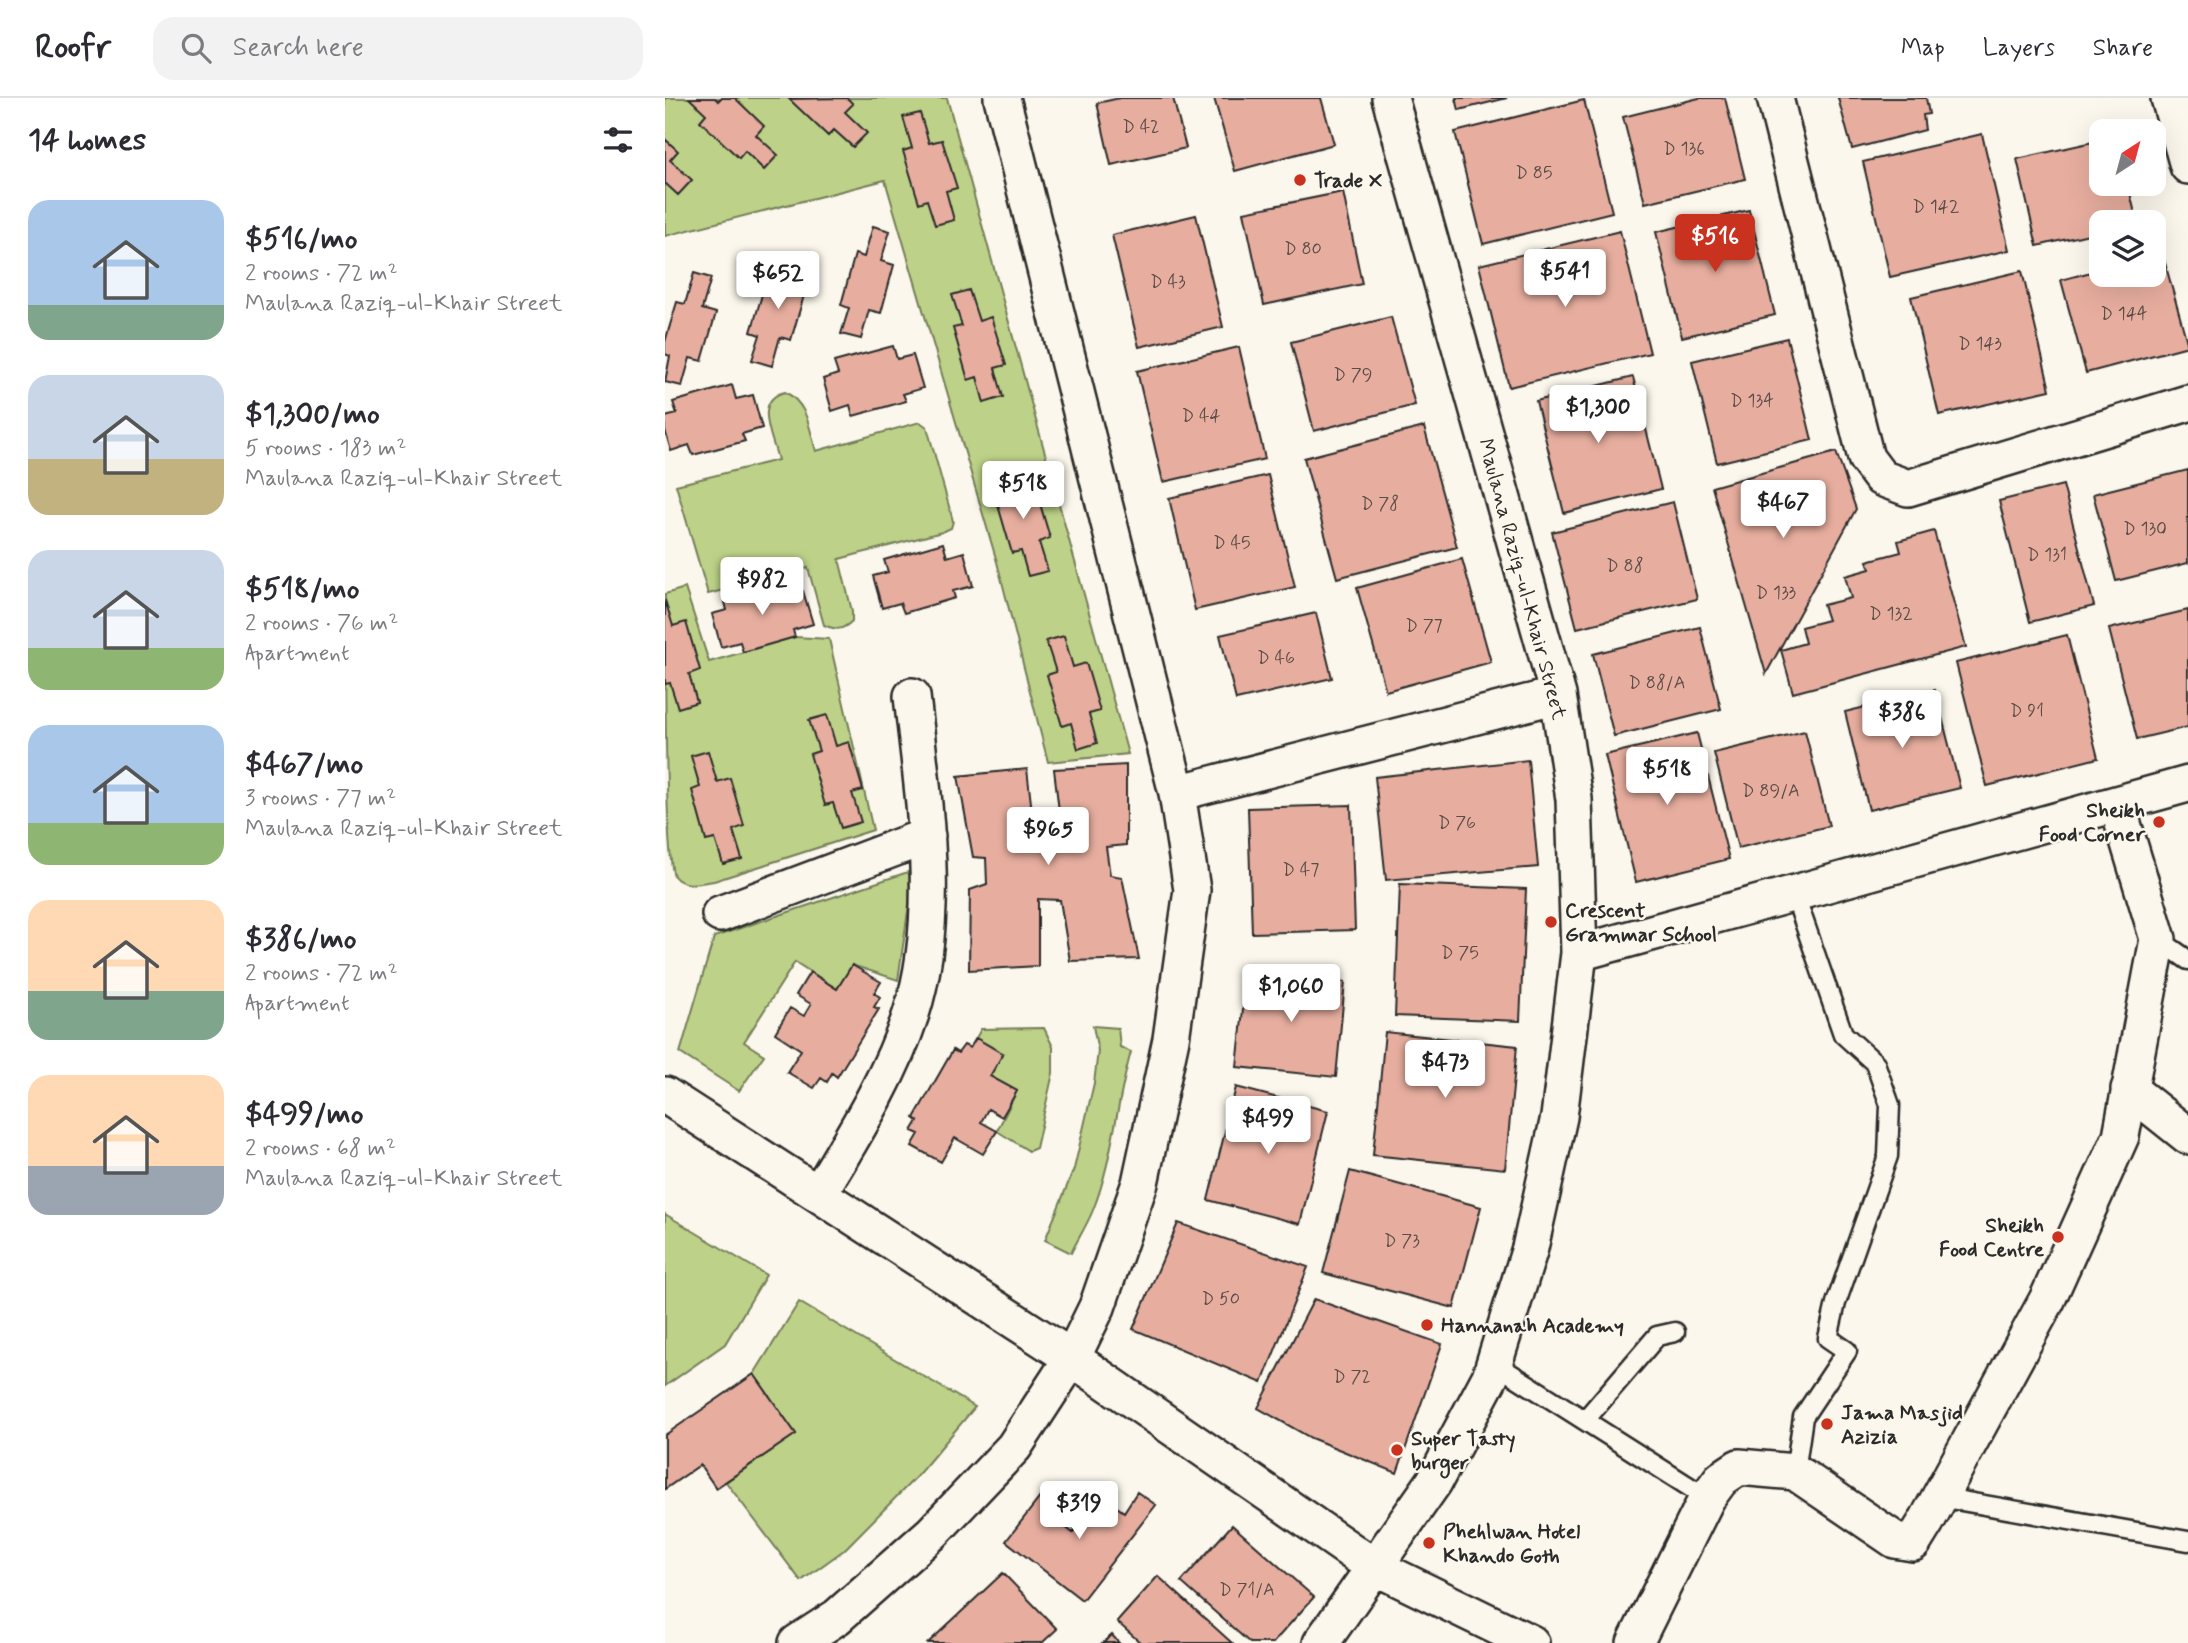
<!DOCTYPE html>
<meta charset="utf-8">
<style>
:root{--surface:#fff;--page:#f2f2f3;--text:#2b2b33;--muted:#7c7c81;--line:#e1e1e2;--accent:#c8321e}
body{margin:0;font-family:Mynerve,sans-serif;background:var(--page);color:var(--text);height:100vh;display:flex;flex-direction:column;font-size:26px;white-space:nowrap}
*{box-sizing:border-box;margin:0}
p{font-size:23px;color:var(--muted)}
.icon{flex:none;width:38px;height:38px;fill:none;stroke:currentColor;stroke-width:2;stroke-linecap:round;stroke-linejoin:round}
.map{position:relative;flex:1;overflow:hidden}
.drawer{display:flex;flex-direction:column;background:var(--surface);width:665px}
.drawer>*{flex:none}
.needle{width:46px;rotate:36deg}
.tools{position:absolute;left:1424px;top:21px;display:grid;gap:14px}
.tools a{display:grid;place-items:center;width:77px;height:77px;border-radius:14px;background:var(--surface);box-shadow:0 7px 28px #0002;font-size:35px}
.price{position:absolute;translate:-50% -60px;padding:0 16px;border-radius:7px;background:#fff;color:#222;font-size:23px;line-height:46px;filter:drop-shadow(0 2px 4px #0008)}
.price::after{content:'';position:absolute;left:50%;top:42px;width:21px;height:16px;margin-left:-10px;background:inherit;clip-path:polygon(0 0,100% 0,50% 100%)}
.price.active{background:var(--accent);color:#fff}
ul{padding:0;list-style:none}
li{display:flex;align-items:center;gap:21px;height:175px;padding:0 28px}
li span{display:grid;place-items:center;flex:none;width:196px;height:140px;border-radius:21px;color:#555}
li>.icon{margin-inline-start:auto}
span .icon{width:84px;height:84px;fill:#fffc;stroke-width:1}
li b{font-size:30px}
h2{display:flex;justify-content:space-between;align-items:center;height:84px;padding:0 28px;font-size:30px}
header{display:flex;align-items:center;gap:42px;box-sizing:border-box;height:98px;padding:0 35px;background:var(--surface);border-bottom:2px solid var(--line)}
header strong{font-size:33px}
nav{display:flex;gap:38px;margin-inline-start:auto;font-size:24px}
.search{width:490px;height:63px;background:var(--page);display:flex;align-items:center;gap:18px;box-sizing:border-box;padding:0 24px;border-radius:21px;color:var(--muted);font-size:26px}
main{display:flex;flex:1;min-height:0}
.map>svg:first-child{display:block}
</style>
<header>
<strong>Roofr</strong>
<div class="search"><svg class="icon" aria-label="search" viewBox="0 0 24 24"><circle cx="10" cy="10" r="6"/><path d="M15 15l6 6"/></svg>Search here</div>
<nav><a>Map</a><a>Layers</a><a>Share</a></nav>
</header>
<main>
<section class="drawer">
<h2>14 homes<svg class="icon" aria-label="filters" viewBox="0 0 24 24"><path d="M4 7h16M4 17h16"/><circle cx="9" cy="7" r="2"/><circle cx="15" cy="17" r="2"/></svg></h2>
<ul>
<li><span style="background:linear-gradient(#a9c7e8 75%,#7fa58c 0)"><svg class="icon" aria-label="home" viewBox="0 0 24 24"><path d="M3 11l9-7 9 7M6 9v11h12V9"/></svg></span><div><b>$516/mo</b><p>2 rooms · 72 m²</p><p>Maulana Raziq-ul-Khair Street</p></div></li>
<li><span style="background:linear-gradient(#c9d6e8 60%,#c2b280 0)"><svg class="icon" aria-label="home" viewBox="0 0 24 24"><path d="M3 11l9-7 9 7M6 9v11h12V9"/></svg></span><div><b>$1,300/mo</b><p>5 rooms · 183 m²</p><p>Maulana Raziq-ul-Khair Street</p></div></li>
<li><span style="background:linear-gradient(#c9d6e8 70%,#8fb573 0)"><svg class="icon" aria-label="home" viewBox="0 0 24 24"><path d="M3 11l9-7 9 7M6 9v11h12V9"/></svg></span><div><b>$518/mo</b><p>2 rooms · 76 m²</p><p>Apartment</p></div></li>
<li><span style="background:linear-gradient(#a9c7e8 70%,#8fb573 0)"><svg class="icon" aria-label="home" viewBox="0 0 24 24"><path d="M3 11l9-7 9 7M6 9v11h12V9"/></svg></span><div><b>$467/mo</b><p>3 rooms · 77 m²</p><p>Maulana Raziq-ul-Khair Street</p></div></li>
<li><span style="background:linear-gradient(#ffd9b3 65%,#7fa58c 0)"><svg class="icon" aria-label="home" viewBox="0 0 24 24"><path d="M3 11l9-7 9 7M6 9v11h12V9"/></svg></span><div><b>$386/mo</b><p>2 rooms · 72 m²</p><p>Apartment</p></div></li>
<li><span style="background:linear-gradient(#ffd9b3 65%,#9aa5b1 0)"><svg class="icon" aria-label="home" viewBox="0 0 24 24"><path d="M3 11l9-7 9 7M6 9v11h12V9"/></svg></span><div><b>$499/mo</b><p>2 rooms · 68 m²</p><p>Maulana Raziq-ul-Khair Street</p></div></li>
</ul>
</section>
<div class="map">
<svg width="1523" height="1545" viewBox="0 0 1523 1545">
<rect width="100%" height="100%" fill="#fbf7ec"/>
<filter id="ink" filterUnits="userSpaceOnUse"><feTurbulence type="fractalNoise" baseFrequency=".0143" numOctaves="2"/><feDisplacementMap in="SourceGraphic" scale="14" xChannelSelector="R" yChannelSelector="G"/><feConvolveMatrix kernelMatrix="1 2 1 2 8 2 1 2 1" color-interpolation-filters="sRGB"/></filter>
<g filter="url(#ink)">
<path fill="#bdd288" stroke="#747e5a" stroke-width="2" d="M0,0h282l181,656 -80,8 -51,-200 -112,-382 -220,56z
M120,294c23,12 24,36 31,59l104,-29 7,5 26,94 -2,7 -9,4 -103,27 13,52v10c-10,10 -16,9 -28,4l-16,-57 -100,26 -32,-109 102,-25c-5,-22 -26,-60 7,-68z
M20,490l24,74 86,-25 34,2 44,191 -159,51c-13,2 -31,7 -40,-5 -9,-21 -9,-241 -9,-282z
M249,772l-16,110 -46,-15 -15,24 -42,-27 -51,80 20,13 -25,36 -59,-38 34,-116z
M428,928l25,2 2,19 11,5c-15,52 -18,108 -38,158 -6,15 -15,29 -22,43l-26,-13 29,-71 20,-86 4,-32z
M379,930l9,19v26l-17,75 -7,3 -32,-20 20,-40 -27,-15 13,-23 -27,-15 5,-9z
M0,1116l101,61 -41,69 -60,42z
M134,1204l176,105 -59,70 -72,73 -43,31 -75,-99 70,-48 -42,-60z"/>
<path fill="#e7ae9f" stroke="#2b2b2b" stroke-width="2" d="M24,0h26l3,3 3,-3h14l29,28 -8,9 22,20 -14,15 -19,-19 -6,7 -39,-37 6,-7z
M182,0l6,6 -8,8 22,21 -14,14 -19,-17 -6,6 -39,-37z
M455,0h53l13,50 -75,17 -14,-62z
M549,0h107l13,46 -99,27z
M791,0h51l-48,12z
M1034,0h26l20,81 -100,24 -22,-86z
M1173,0h88l3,16 -6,1 2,15 -73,19z
M919,2l28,112 -129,32 -28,-112z
M255,15l9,30 13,-3 15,48 -11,3 8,29 -19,5 -8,-25 -8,3 -16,-52 9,-3 -9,-31z
M1317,36l27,116 -119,27 -27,-115z
M0,41l13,12 -8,9 22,20 -14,15 -13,-12z
M1437,42v44h26l9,38h-35v9l-65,15 -20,-87z
M678,94l19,92 -98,21 -20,-93z
M1084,112l26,105 -93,22 -26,-105z
M531,117l27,112 -84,20 -27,-112z
M208,128l17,5 -9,30 13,4 -13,48 -12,-3 -8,29 -20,-5 8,-26 -8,-3 14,-51 9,3z
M955,133l30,122 -141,34 -30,-122z
M119,154l17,5 -9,31 13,4 -14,48 -11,-3 -8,29 -20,-6 8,-25 -9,-3 15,-51 8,3z
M1497,154l26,94 -102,27 -25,-93 41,-11v6h52v-21z
M1357,173l28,119 -111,25 -28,-118z
M29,175l17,5 -9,31 14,4 -14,48 -12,-3 -8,28 -17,-4 5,-26 -5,-2v-12l12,-40 8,2z
M304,192l10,31 12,-4 15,48 -11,3 8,29 -19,6 -7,-26 -9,3 -15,-52 9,-2 -10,-31z
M726,219l24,88 -101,26 -23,-89z
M1122,240l25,102 -95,23 -25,-102z
M228,248l4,13 16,-4 10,33 -20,6 3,7 -53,15 -3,-11 -18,6 -9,-32 15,-5 -4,-12z
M574,249l26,112 -102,23 -26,-111z
M968,279l28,112 -97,24 -28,-112z
M67,287l4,14 17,-4 9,33 -20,6 3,7 -52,14 -4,-10 -18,6 -6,-21v-13l12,-3 -4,-12z
M759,329l33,120 -120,31 -33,-120z
M1171,354l20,57 -90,165 -54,-187z
M349,365l9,31 13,-4 14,48 -11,4 9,29 -20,5 -7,-25 -9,2 -15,-51 9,-2 -10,-32z
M1523,372v93l-72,18 -23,-87z
M603,377l27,112 -100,23 -26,-112z
M1398,387l31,121 -64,16 -31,-121z
M1008,404l24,97 -120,29 -25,-96z
M1269,433l32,116 -173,46 -12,-43 24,-7 -4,-16 27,-7 -5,-15 28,-7 -6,-22 25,-7 -3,-8 34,-9 -3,-11z
M278,445l4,14 17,-5 9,34 -20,5 2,7 -51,15 -4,-10 -18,5 -9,-32 15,-4 -4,-12z
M797,461l29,103 -105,29 -29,-103z
M118,483l3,14 17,-4 10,33 -20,6 2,7 -52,15 -3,-10 -19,5 -9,-33 15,-4 -3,-12z
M0,502l8,26 13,-4 14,48 -11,4 8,28 -19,6 -8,-25 -5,1z
M1523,512v117l-51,12 -28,-110z
M651,515l16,65 -96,22 -16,-65z
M1035,529l21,82 -107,27 -21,-82z
M1402,537l31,123 -111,28 -31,-123z
M399,538l9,31 13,-4 14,48 -11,3 8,29 -19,6 -7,-26 -9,3 -15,-51 9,-3 -10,-31z
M1270,592l25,98 -91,22 -24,-98z
M162,617l9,31 13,-4 14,48 -11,3 9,29 -20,6 -8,-25 -8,2 -15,-51 9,-3 -10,-31z
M1140,633l24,95 -91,22 -24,-95z
M1032,635l32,126 -93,23 -31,-127z
M43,653l9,31 13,-4 14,48 -11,4 9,29 -19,5 -8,-25 -9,2 -14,-51 8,-3 -9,-31z
M863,662l10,107 -152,13 -11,-103z
M461,667v80l-20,2 4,28 12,2 17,82 -69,2 -10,-61 -22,-1v67l-69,4 1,-80 17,-6 -1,-26 -13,-1 -15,-81 69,-7 7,60 27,-1 -7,-59z
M686,707l4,125 -103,3 -4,-125z
M735,786l126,5 -6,132 -125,-5z
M187,867l29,17 -7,11 6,4 -6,10 5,2 -42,68 -5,-4 -5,9 -6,-4 -7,10 -27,-16 14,-22 -26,-17 15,-25 14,8 7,-12 -15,-9 14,-23 27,17z
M582,873l98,11 -9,95 -99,-10z
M720,934l132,14 -12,123 -132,-14z
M311,940l27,16 -13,22 27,15 -15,26 -14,-8 -7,13 16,9 -14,23 -28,-16 -14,24 -29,-16 7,-12 -7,-3 6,-10 -4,-3 39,-68 5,3 6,-8 6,3z
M571,989l92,24 -28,113 -92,-24z
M685,1073l131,36 -27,101 -131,-35z
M513,1125l130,44 -46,116 -129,-54z
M649,1201l128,45 -45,129 -86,-35 -53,-30z
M89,1276l42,60 -80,54 -16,-23 -35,24v-54z
M472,1394l19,13 -74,95 -76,-59 35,-45 15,11 -6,8 23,18 30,-36 21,15z
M567,1427l82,72 -41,46h-23l-69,-61z
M338,1475l54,56 -15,14h-114z
M493,1478l74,67h-91l-24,-21z
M447,1537l7,8h-16z"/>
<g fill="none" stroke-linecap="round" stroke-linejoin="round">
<g stroke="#2b2b2b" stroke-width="23">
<path id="service" d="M1129,795l49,141 32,29 15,42 -2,51 -52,147 -8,35 19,13 -44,66 -8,55
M1493,841l30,21
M829,1265l213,135
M920,1322l72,-84 18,-4
M1274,1399l249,44"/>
</g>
<g stroke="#2b2b2b" stroke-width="40">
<path id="minor" d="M1110,0l91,360 15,20 27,10 280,-85
M1504,0l19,68
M512,695l381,-98
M55,816l207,-78
M914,855l609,-169
M1464,991l59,47
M0,997l407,263 301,208 158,77
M154,1095c34,-57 71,-115 92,-179 32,-98 12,-217 1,-318
M132,1545l40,-26 95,-84 82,-86 58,-89 25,-51 43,-124 31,-144 21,-149 -15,-97 -175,-695
M656,1545l113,-161 56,-105 40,-129 29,-131 20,-164 -5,-154 -16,-104 -168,-597
M970,1545l72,-145 14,-19 18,-12 56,5 100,68 18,3 13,-21 121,-222 74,-164 37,-197 -41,-135"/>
</g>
<use href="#service" stroke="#fbf7ec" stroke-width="18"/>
<use href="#minor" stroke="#fbf7ec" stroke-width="35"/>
</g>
</g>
<g fill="#c8321e" stroke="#fbf7ec" stroke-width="2.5">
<circle cx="635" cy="82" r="7"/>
<circle cx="1494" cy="724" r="7"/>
<circle cx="886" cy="824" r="7"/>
<circle cx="1393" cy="1139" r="7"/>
<circle cx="762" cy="1227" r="7"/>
<circle cx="1162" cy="1326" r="7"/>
<circle cx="732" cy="1352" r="7"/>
<circle cx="764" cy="1445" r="7"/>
</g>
<g text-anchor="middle" stroke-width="5" stroke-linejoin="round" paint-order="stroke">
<g font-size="18" fill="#5a4c48">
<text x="476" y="34">D 42</text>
<text x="1019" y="56">D 136</text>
<text x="869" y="80">D 85</text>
<text x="1271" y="114">D 142</text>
<text x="638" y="156">D 80</text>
<text x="503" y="189">D 43</text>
<text x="1459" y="221">D 144</text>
<text x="1315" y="251">D 143</text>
<text x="688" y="282">D 79</text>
<text x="1087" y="308">D 134</text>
<text x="536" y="323">D 44</text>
<text x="715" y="411">D 78</text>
<text x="1480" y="436">D 130</text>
<text x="567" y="450">D 45</text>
<text x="1382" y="462">D 131</text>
<text x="960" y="473">D 88</text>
<text x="1111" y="500">D 133</text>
<text x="1226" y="521">D 132</text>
<text x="759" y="533">D 77</text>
<text x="611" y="565">D 46</text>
<text x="992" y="590">D 88/A</text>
<text x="1362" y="618">D 91</text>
<text x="1106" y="698">D 89/A</text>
<text x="792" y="730">D 76</text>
<text x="636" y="777">D 47</text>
<text x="795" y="860">D 75</text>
<text x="737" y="1148">D 73</text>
<text x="556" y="1206">D 50</text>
<text x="687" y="1284">D 72</text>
<text x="582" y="1497">D 71/A</text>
</g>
<g font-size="21" font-weight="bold" fill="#2b2b2b" stroke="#fbf7ec" text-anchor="start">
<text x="649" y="89">Trade X</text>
<text x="1480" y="719" text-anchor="end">Sheikh<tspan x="1480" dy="24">Food Corner</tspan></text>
<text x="900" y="819">Crescent<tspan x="900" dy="24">Grammar School</tspan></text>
<text x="1379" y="1134" text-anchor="end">Sheikh<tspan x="1379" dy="24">Food Centre</tspan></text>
<text x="776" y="1234">Hannanah Academy</text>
<text x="1176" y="1321">Jama Masjid<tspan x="1176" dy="24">Azizia</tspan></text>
<text x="746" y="1347">Super Tasty<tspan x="746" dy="24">burger</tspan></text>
<text x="778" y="1440">Phehlwan Hotel<tspan x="778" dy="24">Khando Goth</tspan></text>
</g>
<g font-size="21" fill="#2b2b2b" stroke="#fbf7ec">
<text transform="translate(858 481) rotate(75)" y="7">Maulana Raziq-ul-Khair Street</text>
</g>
</g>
</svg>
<div class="tools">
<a><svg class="needle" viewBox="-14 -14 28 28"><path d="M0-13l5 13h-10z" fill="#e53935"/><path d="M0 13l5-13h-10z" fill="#7c7c81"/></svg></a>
<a><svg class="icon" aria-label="layers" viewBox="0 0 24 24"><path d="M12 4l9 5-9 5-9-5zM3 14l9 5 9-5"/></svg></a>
</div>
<b class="price active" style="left:1050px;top:176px">$516</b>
<b class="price" style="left:900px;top:211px">$541</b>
<b class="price" style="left:113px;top:213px">$652</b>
<b class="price" style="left:933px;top:347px">$1,300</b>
<b class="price" style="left:358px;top:423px">$518</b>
<b class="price" style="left:1118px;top:442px">$467</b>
<b class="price" style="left:97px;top:519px">$982</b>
<b class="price" style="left:1237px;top:652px">$386</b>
<b class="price" style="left:1002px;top:709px">$518</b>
<b class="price" style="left:383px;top:769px">$965</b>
<b class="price" style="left:626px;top:926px">$1,060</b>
<b class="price" style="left:780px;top:1002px">$473</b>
<b class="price" style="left:603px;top:1058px">$499</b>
<b class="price" style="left:414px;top:1443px">$319</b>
</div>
</main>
